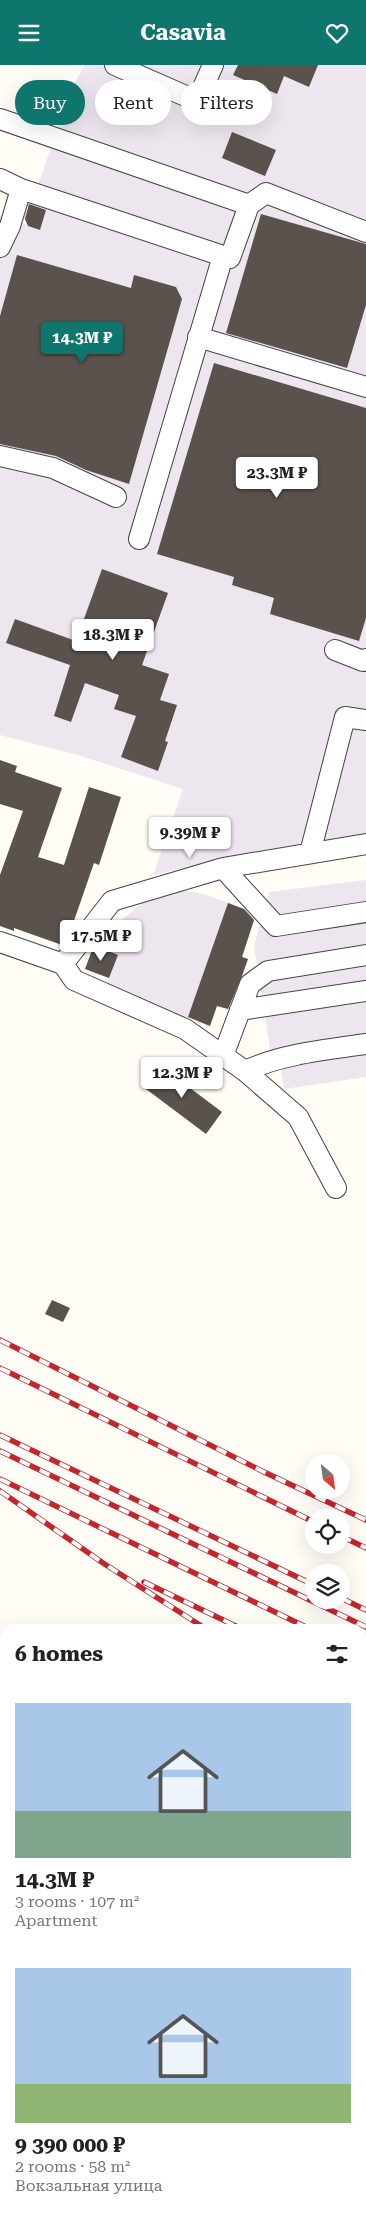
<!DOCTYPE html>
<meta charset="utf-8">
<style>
:root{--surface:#fff;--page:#f6f6f6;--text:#222;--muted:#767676;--accent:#0f766e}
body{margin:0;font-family:"Roboto Serif",serif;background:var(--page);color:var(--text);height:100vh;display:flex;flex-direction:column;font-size:19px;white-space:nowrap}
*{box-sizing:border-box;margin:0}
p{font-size:16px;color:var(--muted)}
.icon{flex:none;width:28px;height:28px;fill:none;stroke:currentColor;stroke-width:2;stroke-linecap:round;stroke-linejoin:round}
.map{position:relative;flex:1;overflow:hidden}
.sheet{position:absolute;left:0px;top:1559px;width:366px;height:601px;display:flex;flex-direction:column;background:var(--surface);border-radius:15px 15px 0 0;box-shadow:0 5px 20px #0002}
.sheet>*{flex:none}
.guide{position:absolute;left:15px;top:15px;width:336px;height:45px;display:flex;gap:10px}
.needle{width:32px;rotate:151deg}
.buttons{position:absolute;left:305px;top:1389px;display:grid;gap:10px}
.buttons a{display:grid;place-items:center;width:45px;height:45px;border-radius:50%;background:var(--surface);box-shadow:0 5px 20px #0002;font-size:25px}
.price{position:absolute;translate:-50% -42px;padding:0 11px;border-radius:5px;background:#fff;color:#222;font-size:16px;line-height:32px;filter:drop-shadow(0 1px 2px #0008)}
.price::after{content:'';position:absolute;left:50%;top:30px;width:15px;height:11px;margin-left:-8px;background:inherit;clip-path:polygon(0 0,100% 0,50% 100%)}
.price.selected{background:var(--accent);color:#fff}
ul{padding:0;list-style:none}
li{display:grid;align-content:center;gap:10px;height:265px;padding:0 15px}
li span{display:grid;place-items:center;height:155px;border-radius:0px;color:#555}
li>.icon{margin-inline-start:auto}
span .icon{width:90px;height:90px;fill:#fffc;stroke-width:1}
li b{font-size:21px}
h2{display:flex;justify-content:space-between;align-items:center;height:60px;padding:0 15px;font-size:21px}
.pill{padding:0 18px;border-radius:22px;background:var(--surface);box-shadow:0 5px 20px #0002;font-size:18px;line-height:45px}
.pill.selected{background:var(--accent);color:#fff}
header{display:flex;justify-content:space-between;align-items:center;height:65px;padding:0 15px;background:var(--accent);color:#fff;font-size:22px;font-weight:700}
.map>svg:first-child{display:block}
</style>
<header><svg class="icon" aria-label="menu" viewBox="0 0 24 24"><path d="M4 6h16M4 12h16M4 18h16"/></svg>Casavia<svg class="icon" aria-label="heart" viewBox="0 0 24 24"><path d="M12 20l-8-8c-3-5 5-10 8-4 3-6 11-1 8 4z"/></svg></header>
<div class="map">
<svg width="366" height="2159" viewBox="0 0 366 2159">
<rect width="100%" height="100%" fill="#fffdf5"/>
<path fill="#eee6ef" d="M85,0h281v769l-87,14 -126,27 30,-86 -105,-34 -78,-20v-520l28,10 -5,-9 5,-13 5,-3 38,-111z
M366,815v197l-82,12 -5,-33h-8l-17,-110 15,-54z
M183,825l20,4 54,19 -15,43 6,3 -18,51 -13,-4 -7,20 -105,-39 4,-9 -24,-9 9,-24 30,-27 18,-15 20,-11z
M5,1966v189h63l1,4h-69v-192z"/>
<path fill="#5a524d" d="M238,0h80l-9,22 -25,-11 -7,18 -44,-19z
M232,67l44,18 -11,26 -43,-18z
M29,139l17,6 -6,20 -12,-4 -3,-7z
M261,149l105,30v61l-19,63 -121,-35z
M17,190l114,33 3,-13 42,12 6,12 -53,185 -43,-14 -30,-14 -56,-12v-128z
M214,298l152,45v210l-7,23 -89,-27 4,-16 -42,-13 2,-8 -77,-23z
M102,504l66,24 -26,72 27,9 -9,26 17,5 -12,36 3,1 -10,29 -37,-14 15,-41 -22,-7 5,-14 -34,-12 -14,39 -17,-6 16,-51 -64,-22 9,-24 61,22z
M0,695l17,6 -2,6 47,16 -24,69 26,8 25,-78 32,10 -22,68 -5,-2 -26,75 -6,7 -48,-17v3l-14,-5v-51l23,-64 -23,-7z
M228,838l16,6 10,11 -12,37 6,2 -6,17 -14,33 -11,-3 -7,20 -22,-9z
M94,880l24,10 -9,23 -24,-9z
M158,999l64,48 -16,22 -64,-48z
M52,1235l18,8 -7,14 -18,-8z"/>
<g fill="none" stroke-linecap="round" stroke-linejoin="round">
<g stroke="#444" stroke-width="22">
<path id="minor" d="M115,0l82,36 16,-36
M0,54l249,86 -19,53 -7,-2
M0,114l21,10 202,67 -84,283
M249,140l17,-12 100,39
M0,182l10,-21 11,-37
M198,272l168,50
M0,391l53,12 63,29
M335,585l28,11 3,-2
M310,788l35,-136 21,3
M223,803l53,58 90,-14
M0,877l63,22
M63,899l11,16 111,49 60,42 53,46 38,71
M63,899l49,-63 111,-33 143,-24
M240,945l126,-19
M223,991l27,-72 18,-13 98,-16
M245,1006c37,-17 80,-21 121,-27
M0,1728l5,1
M0,1824l5,20
M0,2076l5,-1
M0,2135h5
M83,2159l15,-3
M341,2159l1,-4"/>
</g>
<path stroke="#333" stroke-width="3" stroke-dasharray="5 2.5" stroke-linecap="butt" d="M0,1881l5,20"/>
<use href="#minor" stroke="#fff" stroke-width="20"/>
<g stroke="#c4262e" stroke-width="5.5">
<path id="rail" d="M0,1275l264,132 102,48
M0,1303l314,154
M0,1370l314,150
M0,1386l366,176
M0,1414l310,150
M0,1426l103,72 103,66
M341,1471l25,12
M144,1517l98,47
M341,1533l25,12
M361,1588l5,3
M361,1618l5,2
M361,1650l5,3
M361,1663l5,3"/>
</g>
<use href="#rail" stroke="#fff" stroke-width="4" stroke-dasharray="11" stroke-linecap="butt"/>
</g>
</svg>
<div class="buttons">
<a><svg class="needle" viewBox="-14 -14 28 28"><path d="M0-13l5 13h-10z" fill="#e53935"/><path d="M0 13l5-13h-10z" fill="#767676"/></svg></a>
<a><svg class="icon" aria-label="locate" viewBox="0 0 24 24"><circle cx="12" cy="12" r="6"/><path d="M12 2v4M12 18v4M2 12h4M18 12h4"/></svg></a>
<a><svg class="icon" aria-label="layers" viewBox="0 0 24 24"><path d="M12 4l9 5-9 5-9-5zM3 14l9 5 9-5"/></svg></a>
</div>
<b class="price selected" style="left:82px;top:299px">14.3M ₽</b>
<b class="price" style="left:277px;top:434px">23.3M ₽</b>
<b class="price" style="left:113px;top:596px">18.3M ₽</b>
<b class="price" style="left:190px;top:794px">9.39M ₽</b>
<b class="price" style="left:101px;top:897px">17.5M ₽</b>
<b class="price" style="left:182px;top:1034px">12.3M ₽</b>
<div class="guide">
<a class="pill selected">Buy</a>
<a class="pill">Rent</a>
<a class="pill">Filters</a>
</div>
<section class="sheet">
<h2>6 homes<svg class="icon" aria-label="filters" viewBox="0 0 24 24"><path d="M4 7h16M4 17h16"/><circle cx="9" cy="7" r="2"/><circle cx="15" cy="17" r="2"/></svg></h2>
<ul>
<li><span style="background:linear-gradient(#a9c7e8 70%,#7fa58c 0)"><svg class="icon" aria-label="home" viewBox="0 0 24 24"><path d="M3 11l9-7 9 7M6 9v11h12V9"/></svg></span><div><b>14.3M ₽</b><p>3 rooms · 107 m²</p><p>Apartment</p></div></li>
<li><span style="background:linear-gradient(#a9c7e8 75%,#8fb573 0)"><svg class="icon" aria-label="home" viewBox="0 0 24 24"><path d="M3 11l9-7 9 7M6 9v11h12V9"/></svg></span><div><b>9 390 000 ₽</b><p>2 rooms · 58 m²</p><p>Вокзальная улица</p></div></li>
</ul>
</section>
</div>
